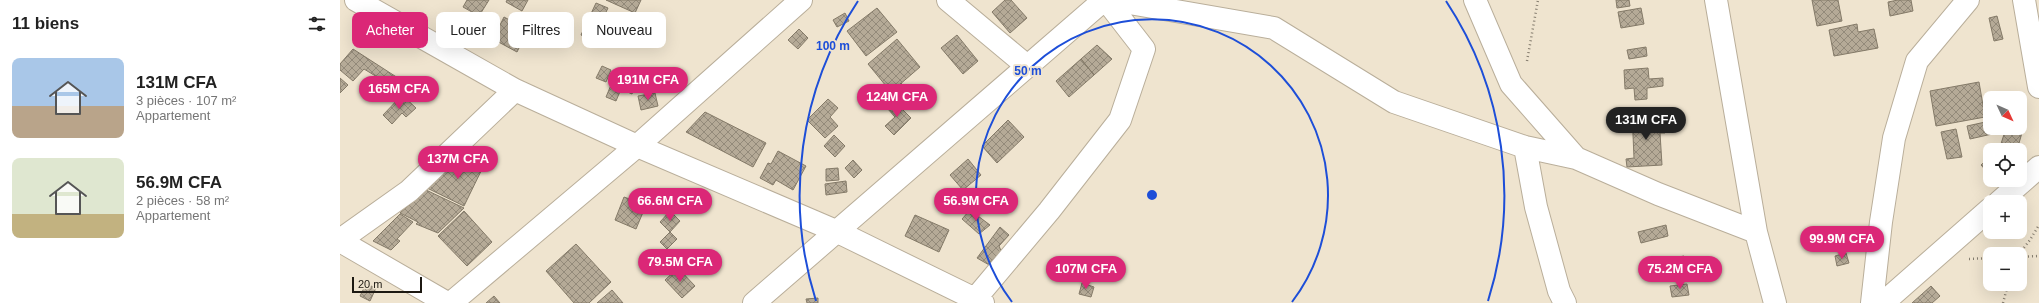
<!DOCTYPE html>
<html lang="fr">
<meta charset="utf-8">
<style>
:root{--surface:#fff;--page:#f6f6f6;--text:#222;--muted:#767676;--accent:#db2777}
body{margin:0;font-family:Helvetica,sans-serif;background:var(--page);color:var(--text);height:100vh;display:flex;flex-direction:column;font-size:15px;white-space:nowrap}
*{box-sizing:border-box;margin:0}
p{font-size:13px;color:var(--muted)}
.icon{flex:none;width:22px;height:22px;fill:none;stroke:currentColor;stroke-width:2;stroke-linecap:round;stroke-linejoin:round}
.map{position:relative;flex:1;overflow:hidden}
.drawer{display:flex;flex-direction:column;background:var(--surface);width:340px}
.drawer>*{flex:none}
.banner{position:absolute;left:12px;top:12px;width:380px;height:36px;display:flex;gap:8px}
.needle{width:26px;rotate:134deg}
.buttons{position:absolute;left:1643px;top:91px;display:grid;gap:8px}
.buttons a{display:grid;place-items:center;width:44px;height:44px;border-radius:8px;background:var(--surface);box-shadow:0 4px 16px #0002;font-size:20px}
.scale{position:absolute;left:12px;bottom:10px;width:70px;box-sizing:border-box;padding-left:4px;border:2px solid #1d1912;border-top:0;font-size:11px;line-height:14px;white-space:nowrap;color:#1d1912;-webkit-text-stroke:3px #efe4cf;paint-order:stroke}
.price{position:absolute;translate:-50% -34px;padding:0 9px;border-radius:14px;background:var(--accent);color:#fff;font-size:13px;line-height:26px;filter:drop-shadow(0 1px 2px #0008)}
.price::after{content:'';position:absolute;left:50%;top:24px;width:12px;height:9px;margin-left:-6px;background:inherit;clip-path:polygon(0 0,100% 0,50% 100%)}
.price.on{background:#222;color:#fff}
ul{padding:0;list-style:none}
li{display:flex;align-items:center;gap:12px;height:100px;padding:0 12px}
li span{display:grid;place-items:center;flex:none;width:112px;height:80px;border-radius:8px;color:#555}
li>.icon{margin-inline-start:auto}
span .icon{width:48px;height:48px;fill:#fffc;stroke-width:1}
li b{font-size:17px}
h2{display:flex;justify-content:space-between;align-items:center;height:48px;padding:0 12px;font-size:17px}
.tag{padding:0 14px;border-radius:8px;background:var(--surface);box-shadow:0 4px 16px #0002;font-size:14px;line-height:36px}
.tag.on{background:var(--accent);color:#fff}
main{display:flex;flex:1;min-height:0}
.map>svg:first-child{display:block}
</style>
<main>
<section class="drawer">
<h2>11 biens<svg class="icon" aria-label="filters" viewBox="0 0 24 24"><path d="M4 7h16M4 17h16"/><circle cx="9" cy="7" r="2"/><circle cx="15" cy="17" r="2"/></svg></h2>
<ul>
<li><span style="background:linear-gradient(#a9c7e8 60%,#b9a48a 0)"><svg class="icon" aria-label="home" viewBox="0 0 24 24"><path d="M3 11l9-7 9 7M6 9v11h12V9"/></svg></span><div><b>131M CFA</b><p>3 pièces · 107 m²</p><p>Appartement</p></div></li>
<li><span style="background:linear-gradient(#dfe7d0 70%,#c2b280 0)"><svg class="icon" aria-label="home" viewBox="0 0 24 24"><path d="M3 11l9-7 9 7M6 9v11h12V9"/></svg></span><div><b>56.9M CFA</b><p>2 pièces · 58 m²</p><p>Appartement</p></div></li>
</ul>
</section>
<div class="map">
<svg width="1699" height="303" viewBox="0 0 1699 303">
<defs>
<pattern id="building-cross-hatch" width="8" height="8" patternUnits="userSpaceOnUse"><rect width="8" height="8" fill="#b5aa97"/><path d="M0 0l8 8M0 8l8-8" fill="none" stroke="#938a7a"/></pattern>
</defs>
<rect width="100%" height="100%" fill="#efe4cf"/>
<path fill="url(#building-cross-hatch)" stroke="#847a68" d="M127,0h22l-10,16 -16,-9z
M167,0h21l-6,11 -16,-9z
M266,0h35l-6,13z
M665,0h6l16,18 -17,15 -18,-21z
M1276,0h13l1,6 -13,2z
M1472,0h26l4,21 -25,5z
M1558,0h13l2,11 -23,5 -2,-14z
M256,3l12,5 -10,21 3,1 -6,11 -14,-6z
M537,8l20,24 -31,24 -19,-25z
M1301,8l3,16 -23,4 -3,-16z
M505,13l4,8 -12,6 -4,-7z
M1657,16l6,23 -9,2 -5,-23z
M164,17l24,13 -11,22 -24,-13z
M1517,24l1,8 16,-3 4,19 -44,8 -5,-26z
M459,29l9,9 -10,11 -10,-9z
M617,35l21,26 -15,13 -22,-26z
M557,39l23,28 -29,25 -23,-28z
M757,45l15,14 -18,16 -13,-16z
M1306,47l1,9 -18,3 -2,-9z
M13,49l45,29 -6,8 -28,-17 -11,12 -13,-11v-6z
M741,59l13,16 -25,22 -13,-16z
M262,66l9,4 -5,12 -10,-4z
M1308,68l1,11 14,-1v8l-16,2v11l-12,1 -1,-12 -9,1 -1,-19z
M276,73l21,8 -5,13 -11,-5 -5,12 -10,-4z
M0,78l8,7 -8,8z
M1639,82l6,35 -49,9 -6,-35z
M561,83l8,8 -7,7 -7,-8z
M315,93l3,13 -17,4 -3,-14z
M62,95l14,13 -10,9 -4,-4 -10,11 -9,-9z
M488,99l10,9 -8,9 8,9 -13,12 -18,-18z
M554,101l17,17 -17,17 -9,-9 10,-9 -8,-9z
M1308,111l1,11 16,-1v12h-5l2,32 -35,2 -1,-8 8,-1 -2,-46z
M365,112l61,31 -13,24 -67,-35z
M668,120l16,17 -27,26 -15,-17z
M1650,121l2,13 -22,5 -3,-13z
M1680,125l4,1 -7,24h-19l2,-3 6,-19h14z
M1616,129l6,28 -15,2 -6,-27z
M494,135l11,11 -10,11 -11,-11z
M438,151l28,15 -13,24 -17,-10 -3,5 -13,-7 8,-15 3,1z
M121,155l23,10 -20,41 -37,-18z
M1650,157v18l-9,-10z
M628,159l13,16 -18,15 -13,-15z
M513,160l9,10 -8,8 -9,-10z
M498,168l1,12 -13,1v-12z
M506,181l1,11 -21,3 -1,-11z
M86,190l38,18 -26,25 -22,-9 2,-2 -18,-9z
M284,197l22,8 -10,24 -21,-9z
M630,210l20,15 -11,9 -17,-15z
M124,211l28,31 -25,24 -29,-30z
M330,211l10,10 -10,11 -10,-10z
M60,214l13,8 -16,17 3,2 -9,9 -18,-9z
M575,215l34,15 -10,22 -34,-16z
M1326,225l2,11 -27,7 -3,-11z
M660,227l9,8 -10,11 3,7 -11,13 -14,-8z
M330,232l7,7 -10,10 -7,-7z
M236,244l35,38 -22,21h-15l-28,-32z
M1506,253l3,10 -12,3 -2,-10z
M1344,256l1,10 -21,4 -2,-10z
M338,268l17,18 -13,12 -17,-18z
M742,283l12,4 -3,10 -12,-3z
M26,284l10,4 -6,13 -10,-5z
M1347,284l2,11 -17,2 -2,-11z
M1591,286l9,10 -8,7h-20z
M272,290l11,13h-26z
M154,296l6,7h-14z
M478,298v5h-11l-1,-4z"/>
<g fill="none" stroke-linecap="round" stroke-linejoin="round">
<g stroke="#b9ae9a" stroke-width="24">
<path id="minor" d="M16,0l159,90 122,56 199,85 147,72
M608,0l79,66
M772,0l162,28 120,74 131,45 51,11
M1135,0l36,84 65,74 82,36 98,38
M1376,0l40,232 19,71
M1684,0l15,87
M1185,147l11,60 23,84 6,12
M1659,202l40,-35
M0,240l69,-49 106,-101
M0,241l107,62
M635,299l74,-88 71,-91 24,-71 -38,-49
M111,303l186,-157 164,-146
M414,303l350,-303
M1532,303l9,-81 13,-84 23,-77 51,-61
M1543,303l107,-94"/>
</g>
<path stroke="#857d6f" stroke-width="2.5" stroke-dasharray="1 3" stroke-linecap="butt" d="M1187,61l11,-61
M1679,254l11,-14 9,-15
M1680,257l19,-1
M1629,259l21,-1
M1663,303l5,-19"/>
<use href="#minor" stroke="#fff" stroke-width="22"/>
</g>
<g fill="none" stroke="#1d4ed8" stroke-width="2">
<path d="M672 302A176 176 0 1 1 952 302"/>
<path d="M476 301A352 352 0 0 1 518 1M1106 1A352 352 0 0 1 1148 301"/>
</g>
<circle cx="812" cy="195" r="6" fill="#1d4ed8" stroke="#efe4cf" stroke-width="2"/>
<g font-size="12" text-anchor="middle" font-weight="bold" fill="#1d4ed8" stroke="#efe4cf" stroke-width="4" stroke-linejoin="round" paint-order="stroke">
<text x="493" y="50">100 m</text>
<text x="688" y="75">50 m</text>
</g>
</svg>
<div class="buttons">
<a><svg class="needle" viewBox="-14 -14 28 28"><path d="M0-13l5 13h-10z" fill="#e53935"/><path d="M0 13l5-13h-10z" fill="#767676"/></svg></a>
<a><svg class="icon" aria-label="locate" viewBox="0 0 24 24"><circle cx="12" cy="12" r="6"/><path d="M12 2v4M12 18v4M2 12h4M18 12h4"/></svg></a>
<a>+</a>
<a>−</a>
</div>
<div class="scale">20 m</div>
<b class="price" style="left:308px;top:101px">191M CFA</b>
<b class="price" style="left:59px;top:110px">165M CFA</b>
<b class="price" style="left:557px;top:118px">124M CFA</b>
<b class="price on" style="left:1306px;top:141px">131M CFA</b>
<b class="price" style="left:118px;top:180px">137M CFA</b>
<b class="price" style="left:330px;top:222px">66.6M CFA</b>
<b class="price" style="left:636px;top:222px">56.9M CFA</b>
<b class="price" style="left:1502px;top:260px">99.9M CFA</b>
<b class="price" style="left:340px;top:283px">79.5M CFA</b>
<b class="price" style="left:746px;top:290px">107M CFA</b>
<b class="price" style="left:1340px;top:290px">75.2M CFA</b>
<div class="banner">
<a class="tag on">Acheter</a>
<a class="tag">Louer</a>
<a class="tag">Filtres</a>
<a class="tag">Nouveau</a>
</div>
</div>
</main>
